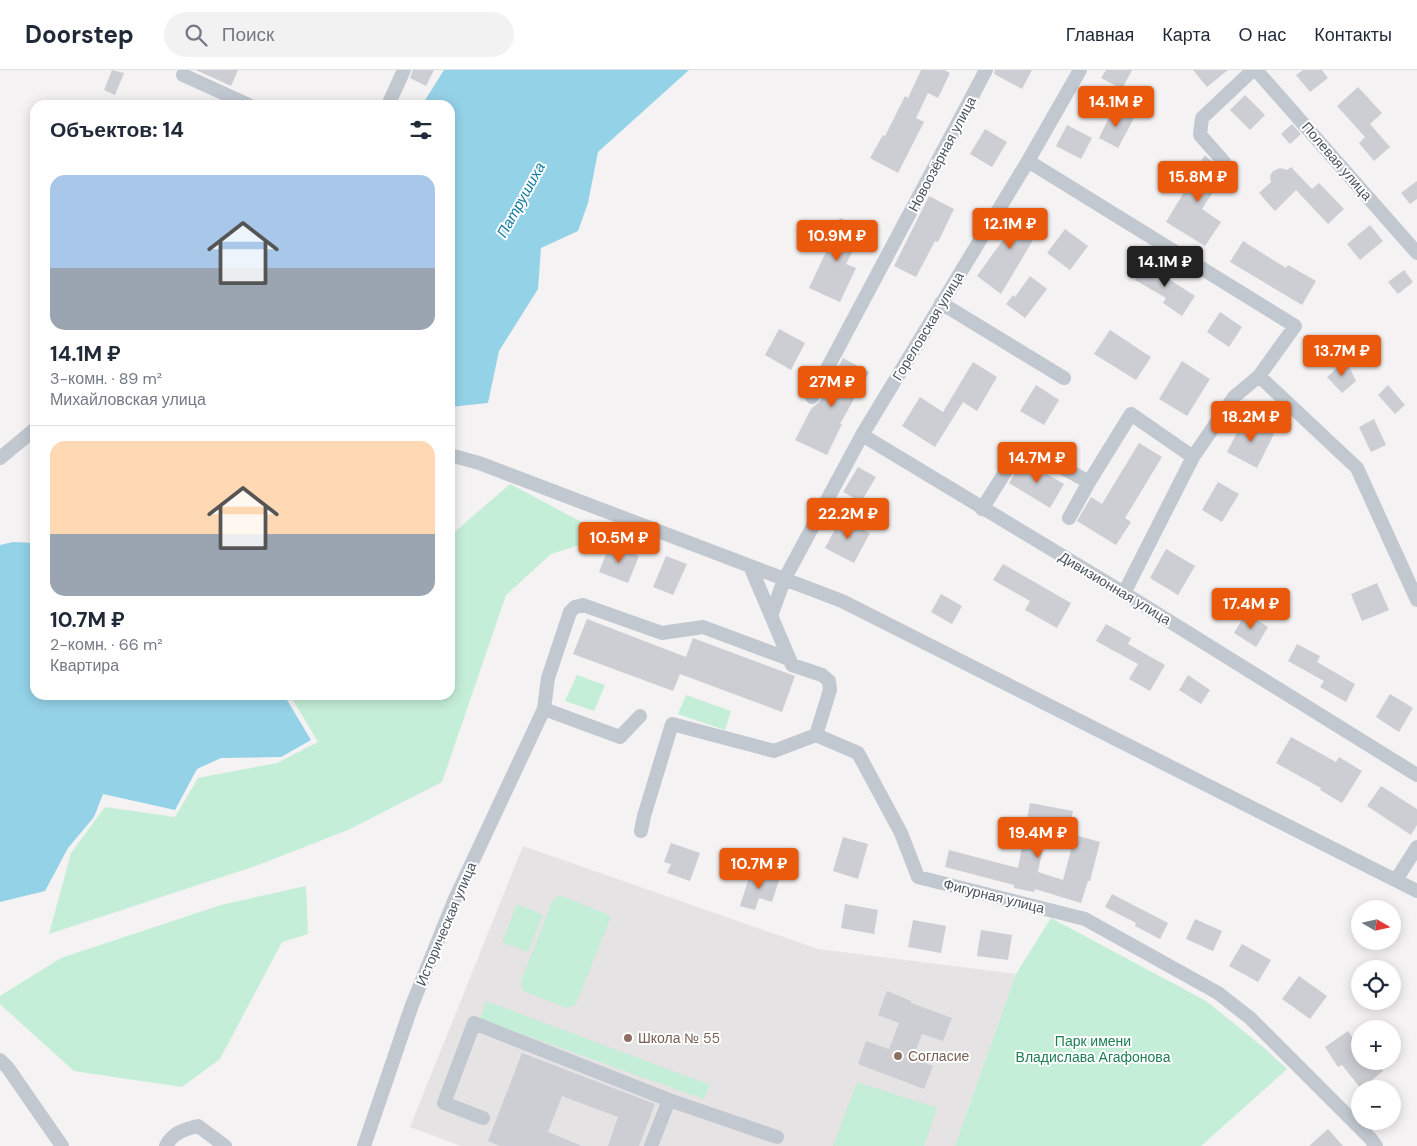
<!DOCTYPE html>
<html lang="ru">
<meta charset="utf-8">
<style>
:root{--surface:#fff;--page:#f2f2f3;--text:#1f2937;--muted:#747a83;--line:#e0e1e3;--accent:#ea580c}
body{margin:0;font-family:"DM Sans",sans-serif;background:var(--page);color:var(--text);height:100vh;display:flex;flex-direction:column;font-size:19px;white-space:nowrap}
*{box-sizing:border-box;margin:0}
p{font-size:16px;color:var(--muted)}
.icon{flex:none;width:28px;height:28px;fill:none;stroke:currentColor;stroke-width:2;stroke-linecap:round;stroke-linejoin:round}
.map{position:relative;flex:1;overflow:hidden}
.details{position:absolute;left:30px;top:30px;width:425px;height:600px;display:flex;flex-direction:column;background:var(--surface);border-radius:15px;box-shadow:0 2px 12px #0003}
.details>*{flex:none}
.needle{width:32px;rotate:99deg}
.buttons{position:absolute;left:1351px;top:830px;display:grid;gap:10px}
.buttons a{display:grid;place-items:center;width:50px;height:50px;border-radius:50%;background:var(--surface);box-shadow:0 2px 12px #0003;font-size:25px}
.price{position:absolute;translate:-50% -42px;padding:0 11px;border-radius:5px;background:var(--accent);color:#fff;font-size:16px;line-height:32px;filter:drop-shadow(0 1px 2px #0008)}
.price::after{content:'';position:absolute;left:50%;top:30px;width:15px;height:11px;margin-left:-8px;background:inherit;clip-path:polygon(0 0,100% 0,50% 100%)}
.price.selected{background:#222;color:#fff}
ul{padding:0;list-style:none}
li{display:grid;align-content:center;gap:10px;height:265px;padding:0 20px}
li+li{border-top:1px solid var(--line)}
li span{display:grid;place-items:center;height:155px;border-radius:15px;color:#555}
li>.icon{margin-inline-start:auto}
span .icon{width:90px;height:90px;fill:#fffc;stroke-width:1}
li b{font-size:21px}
h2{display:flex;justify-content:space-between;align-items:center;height:60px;padding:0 20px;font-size:21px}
header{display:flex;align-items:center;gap:30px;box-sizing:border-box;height:70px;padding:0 25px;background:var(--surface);border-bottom:1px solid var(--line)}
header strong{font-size:24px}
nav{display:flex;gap:28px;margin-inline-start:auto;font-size:18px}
.search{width:350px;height:45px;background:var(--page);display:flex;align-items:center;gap:12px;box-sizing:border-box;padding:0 18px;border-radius:28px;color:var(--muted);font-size:19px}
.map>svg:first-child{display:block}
</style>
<header>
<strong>Doorstep</strong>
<div class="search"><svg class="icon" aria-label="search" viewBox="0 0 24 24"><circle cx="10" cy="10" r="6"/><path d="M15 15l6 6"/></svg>Поиск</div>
<nav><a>Главная</a><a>Карта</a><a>О нас</a><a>Контакты</a></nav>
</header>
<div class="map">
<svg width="1417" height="1076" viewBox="0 0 1417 1076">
<rect width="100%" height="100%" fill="#f4f2f2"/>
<path fill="#e5e3e4" d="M523,776l295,103 198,25 -61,172h-494l-51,-19z"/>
<path fill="#c4eed7" d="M510,414l98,52 -57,18 -45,41 -64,187 -94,48 -90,35 -209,69 22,-81 34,-46 70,10 23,-39 79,-15 41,-21 -28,-47h160v-159z
M577,605l28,10 -11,26 -29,-10z
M686,625l45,16 -6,19 -47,-16z
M306,816l2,48 -26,8 -62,117 -38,28 -108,-16 -74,-67v-8l61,-38 160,-53z
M559,825l48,19 3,5 -34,85 -9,4 -44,-17 -2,-10 31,-79z
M517,834l26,11 -15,37 -26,-10z
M1051,848l155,83 57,46 24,22 -86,77h-246l61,-172z
M486,931l224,84 -6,14 -224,-80z
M857,1012l80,26 -13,38h-91z"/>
<path fill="#94d2e8" d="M444,0h245l-91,82 -10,51 -10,28 -37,17 -3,41 -39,62 -11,52 -38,4v-302h-28z
M13,472l22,1v152h249l27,45 -30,17 -60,1 -24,11 -22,41 -72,-16 -9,23 -26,31 -23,43 -45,11v-357z"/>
<path fill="#ccced4" d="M112,0l12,3 -9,22 -11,-5z
M196,0h42l-7,16z
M413,0h21l-8,16 -16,-8z
M921,0h23l6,3 -12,25 -10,-5 -12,25 8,4 -26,51 -28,-15 13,-23 2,1 20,-40 3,2z
M995,0h37l-10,19 -28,-15z
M1106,0h26l-10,19 -21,-11z
M1193,0h35l-21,17z
M1303,0h19l6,8 -18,14 -14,-17z
M1358,17l24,26 -12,11 20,23 -16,14 -15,-18 6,-6 -28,-31z
M1245,25l20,20 -15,15 -20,-20z
M1114,37l20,11 -16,30 -19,-10z
M1292,54l9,10 -11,10 -9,-10z
M1067,55l25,13 -11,21 -25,-13z
M985,59l22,13 -15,25 -22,-13z
M1205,85l13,13 4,2h5l-25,39 19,13 -16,24 -39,-24 20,-33 -3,-2z
M1291,97l21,22 7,-6 25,26 -16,15 -32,-34 -21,21 -16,-18 12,-11 -1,-6 3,-5 7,-3 7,2z
M1417,111v18l-7,5 -9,-11z
M929,126l25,13 -16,33 -3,-1 -19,36 -22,-11z
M1017,138l26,15 -42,71 -24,-18 28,-39 -4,-2z
M840,148l24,12 -18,34 10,4 -16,34 -31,-14 24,-51 -2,-2z
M1370,155l13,16 -23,19 -13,-16z
M1065,159l23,17 -18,24 -23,-17z
M1243,171l43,27 2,-3 28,16 -14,24 -72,-43z
M1146,190l20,12 -2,4 31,20 -13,20 -19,-13 3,-5 -31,-18z
M1404,200l9,12 -15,12 -10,-12z
M1030,206l17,13 -22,29 -19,-14 7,-9 2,2z
M1220,242l22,15 -13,20 -22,-15z
M779,259l26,14 -14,27 -26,-15z
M1110,260l41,27 -15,23 -42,-26z
M843,288l26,14 -29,52h2l-15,31 -32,-15 16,-31 9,-8z
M1346,290l10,21 -14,12 -15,-16z
M1182,291l28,18 -23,37 -28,-17z
M973,292l24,15 -20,34 -14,-9 -28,45 -33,-21 18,-29 23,15z
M1036,315l23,15 -15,25 -24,-14z
M1388,315l17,20 -10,9 -17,-19z
M1244,349l30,15 -17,34 -30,-16z
M1374,349l12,26 -15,7 -12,-25z
M1139,373l23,14 -37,61 6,4 -15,23 -39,-24 14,-24 11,7z
M1023,390l41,24 -14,24 -41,-25z
M858,397l18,10 -15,25 -18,-10z
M1218,412l21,12 -17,28 -20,-12z
M841,448l29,15 -16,30 -29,-15z
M610,474l29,12 -11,27 -29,-11z
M1166,479l29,17 -17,29 -28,-17z
M666,486l21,8 -14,31 -20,-8z
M1003,494l68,39 -14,25 -32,-18 5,-9 -37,-21z
M1377,513l12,27 -27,11 -11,-27z
M941,524l21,12 -10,18 -21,-12z
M1246,543l22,14 -12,20 -22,-14z
M587,549l99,38 7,-19 102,38 -13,36 -102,-38 -7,17 -100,-37z
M1106,554l25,14 -3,6 37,21 -15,26 -21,-12 9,-15 -42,-23z
M1297,574l23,12 -3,6 38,22 -9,18 -26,-15 4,-6 -36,-20z
M1188,605l22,15 -9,14 -22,-14z
M1390,624l23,14 -14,24 -23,-15z
M1291,667l45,25 3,-5 23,14 -20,32 -22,-13 1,-2 -45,-25z
M1381,716l36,23v16l-6,10 -44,-29z
M1030,733l43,8 -4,19 -22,-4 -9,46 25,8 12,-45 25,7 -10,39h-2l-7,22 -46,-14 -1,3 -20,-4v-3l-69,-18 4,-17 69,18z
M843,767l25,7 -10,35 -25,-8z
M671,773l29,10 -10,28 -23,-8 4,-9 -7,-2z
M751,801l28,9 -7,22 -13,-4 -4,12 -15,-4z
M1112,824l56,29 -8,16 -25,-13 1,-3 -31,-16z
M845,834l33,6 -4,24 -33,-6z
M1195,849l27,12 -9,20 -27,-12z
M913,850l33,6 -5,27 -33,-6z
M981,860l31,5 -4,25 -31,-4z
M1242,874l29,16 -13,22 -29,-16z
M1299,906l28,20 -17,23 -28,-20z
M887,921l24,10v2l41,15 -9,23 -21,-7 -9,24 20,8 -9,23 -66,-25 8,-23 23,8 10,-26 -21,-8z
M1348,961l12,17v13h15l8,10 -22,18 -19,-24 -4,2 -13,-20z
M522,983l133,51 -16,42h-31l10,-29 -56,-21 -14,36 34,14h-82l-12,-5z
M1328,1059l15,17h-34z"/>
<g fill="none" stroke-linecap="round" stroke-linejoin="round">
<path stroke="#c1c8d0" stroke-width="14" d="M1256,0l161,183
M183,5l66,30
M388,35l16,-35
M1028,91l267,165 -36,50 -25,21 -41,60 -69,136
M1224,92l-24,-27 2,-17 51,-48
M941,233l123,75
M1259,306l98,92 60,132
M812,327l174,-327
M862,365l262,158 293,182
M450,385l29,8 363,138 575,290
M0,388l35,-29
M982,439l37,-59 15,2 55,30 42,-68 62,43
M1069,448l20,-36
M750,496l42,99 30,10 7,6 1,9 -14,45 42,18 43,80 17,44 167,42 133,74 32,25 120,120 6,8
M772,543l12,-33 78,-145 166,-274 52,-91
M544,639l76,28 20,-21
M641,761l3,-15 28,-92 102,27 42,-16
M1396,810l21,-33
M0,990l8,8 54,78
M483,1048l-39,-15 30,-80 195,77 108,37
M166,1076c6,-13 19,-17 32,-20l27,20
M364,1076l48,-141 42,-104 90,-192 4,-31 22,-66 5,-5 8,-2 79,28 41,-6 86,32
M651,1076l18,-46"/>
</g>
<g fill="#8d6e63" stroke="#fff" stroke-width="2">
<circle cx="628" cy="968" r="5"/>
<circle cx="898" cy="986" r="5"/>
</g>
<g text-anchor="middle" stroke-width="4" stroke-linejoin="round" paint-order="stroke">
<g font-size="14" fill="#4a545f" stroke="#fff">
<text transform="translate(942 84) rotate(-62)" y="5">Новоозёрная улица</text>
<text transform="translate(1337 91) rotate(49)" y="5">Полевая улица</text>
<text transform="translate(928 256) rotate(-59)" y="5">Гореловская улица</text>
<text transform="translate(1115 518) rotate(31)" y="5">Дивизионная улица</text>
<text transform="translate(994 826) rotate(14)" y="5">Фигурная улица</text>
<text transform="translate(446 854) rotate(-67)" y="5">Историческая улица</text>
</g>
<g font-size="14" fill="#785e54" stroke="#fff" text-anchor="start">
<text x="638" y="973">Школа № 55</text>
<text x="908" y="991">Согласие</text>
</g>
<g font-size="14" fill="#1d7e53" stroke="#fff">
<text x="1093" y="976">Парк имени<tspan x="1093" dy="16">Владислава Агафонова</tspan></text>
</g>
<g font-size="15" font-style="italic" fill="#147ba0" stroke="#fff">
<text transform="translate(521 130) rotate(-61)" y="5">Патрушиха</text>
</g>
</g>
</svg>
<div class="buttons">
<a><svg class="needle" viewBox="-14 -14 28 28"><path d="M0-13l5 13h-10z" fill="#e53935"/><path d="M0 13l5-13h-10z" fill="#747a83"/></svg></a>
<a><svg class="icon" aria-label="locate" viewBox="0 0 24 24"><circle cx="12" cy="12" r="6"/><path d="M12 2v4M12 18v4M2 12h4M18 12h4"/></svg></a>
<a>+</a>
<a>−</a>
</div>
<b class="price" style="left:1116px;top:58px">14.1M ₽</b>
<b class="price" style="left:1198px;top:133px">15.8M ₽</b>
<b class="price" style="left:1010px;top:180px">12.1M ₽</b>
<b class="price" style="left:837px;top:192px">10.9M ₽</b>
<b class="price selected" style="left:1165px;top:218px">14.1M ₽</b>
<b class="price" style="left:1342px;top:307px">13.7M ₽</b>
<b class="price" style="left:832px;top:338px">27M ₽</b>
<b class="price" style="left:1251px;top:373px">18.2M ₽</b>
<b class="price" style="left:1037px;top:414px">14.7M ₽</b>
<b class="price" style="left:848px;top:470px">22.2M ₽</b>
<b class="price" style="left:619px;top:494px">10.5M ₽</b>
<b class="price" style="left:1251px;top:560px">17.4M ₽</b>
<b class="price" style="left:1038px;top:789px">19.4M ₽</b>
<b class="price" style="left:759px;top:820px">10.7M ₽</b>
<section class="details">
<h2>Объектов: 14<svg class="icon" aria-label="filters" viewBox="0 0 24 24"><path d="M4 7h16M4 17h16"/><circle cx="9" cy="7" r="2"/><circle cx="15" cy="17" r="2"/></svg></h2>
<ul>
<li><span style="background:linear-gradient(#a9c7e8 60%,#9aa5b1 0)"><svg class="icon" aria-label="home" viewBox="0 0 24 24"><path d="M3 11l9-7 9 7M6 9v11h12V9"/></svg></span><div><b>14.1M ₽</b><p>3-комн. · 89 m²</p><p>Михайловская улица</p></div></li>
<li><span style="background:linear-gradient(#ffd9b3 60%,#9aa5b1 0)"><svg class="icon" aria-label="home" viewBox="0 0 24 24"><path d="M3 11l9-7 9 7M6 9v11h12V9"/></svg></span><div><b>10.7M ₽</b><p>2-комн. · 66 m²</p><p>Квартира</p></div></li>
</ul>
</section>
</div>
